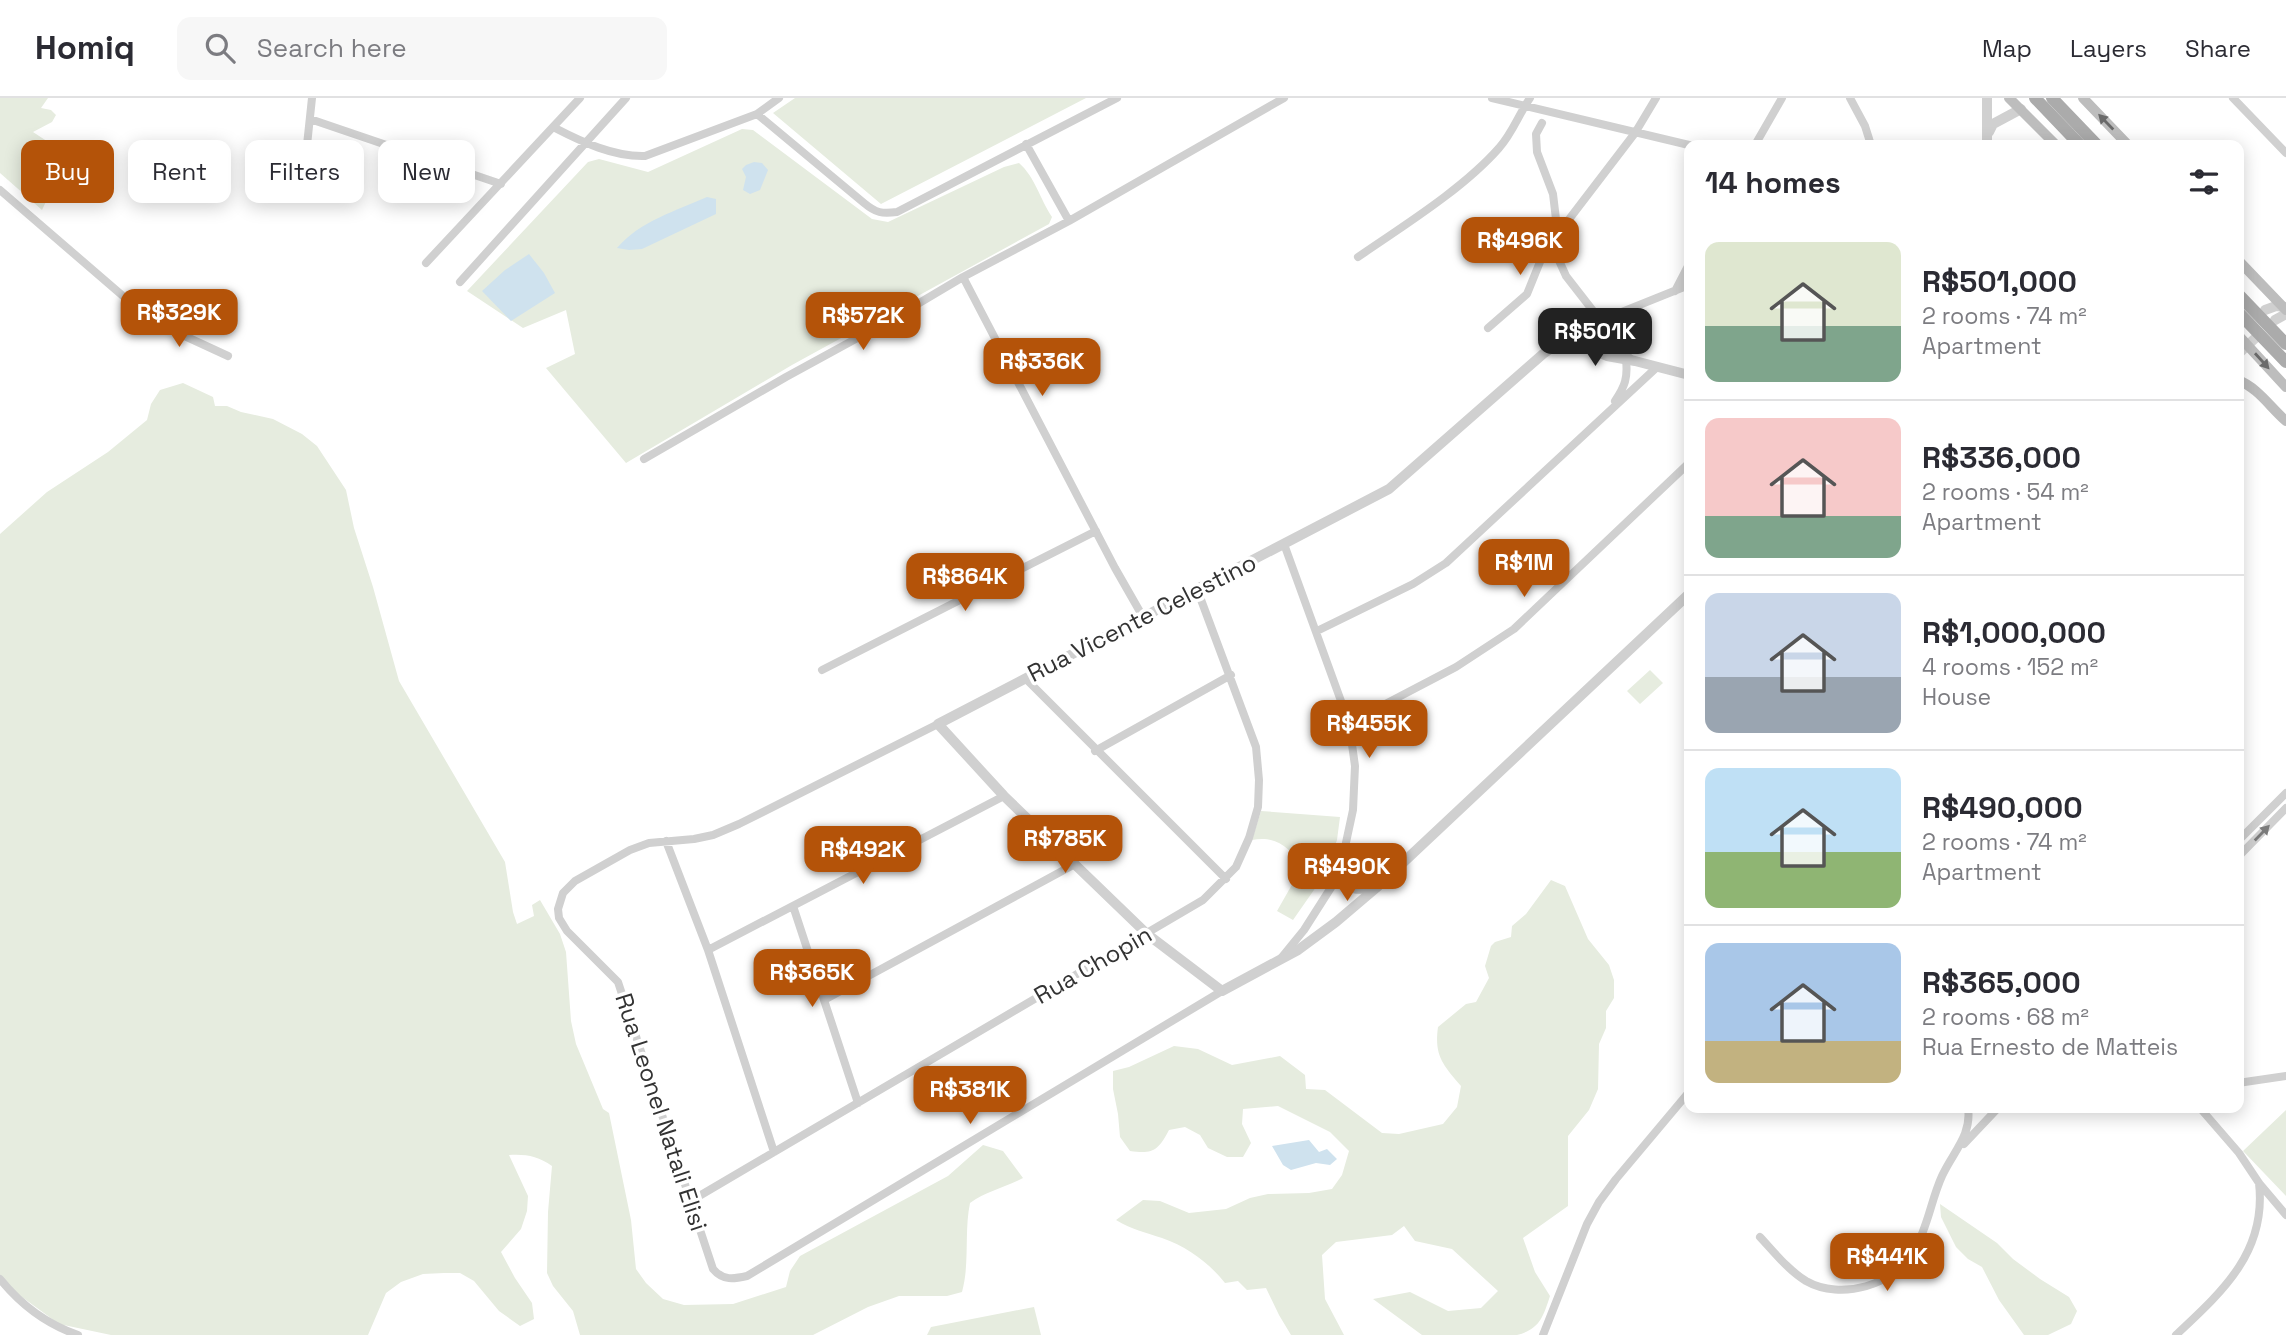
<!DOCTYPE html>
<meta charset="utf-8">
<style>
:root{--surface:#fff;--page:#f7f7f7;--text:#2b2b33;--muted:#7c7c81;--line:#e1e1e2;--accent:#b45309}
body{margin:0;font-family:"Space Grotesk",sans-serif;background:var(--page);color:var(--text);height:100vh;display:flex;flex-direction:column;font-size:26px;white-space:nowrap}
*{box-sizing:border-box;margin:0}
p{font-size:23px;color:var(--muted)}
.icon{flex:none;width:38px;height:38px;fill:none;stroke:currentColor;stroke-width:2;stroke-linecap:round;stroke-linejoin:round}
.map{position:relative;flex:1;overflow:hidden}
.sheet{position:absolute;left:1684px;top:42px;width:560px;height:973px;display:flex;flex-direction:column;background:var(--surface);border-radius:14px;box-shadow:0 4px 18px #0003}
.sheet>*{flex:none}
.hud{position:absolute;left:21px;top:42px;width:665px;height:63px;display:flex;gap:14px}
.price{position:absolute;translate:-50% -60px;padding:0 16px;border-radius:14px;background:var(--accent);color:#fff;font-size:23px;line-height:46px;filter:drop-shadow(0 2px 4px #0008)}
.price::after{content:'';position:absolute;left:50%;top:42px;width:21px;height:16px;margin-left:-10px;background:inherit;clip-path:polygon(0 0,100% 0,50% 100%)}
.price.on{background:#222;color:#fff}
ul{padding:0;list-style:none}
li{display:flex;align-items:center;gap:21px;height:175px;padding:0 21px}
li+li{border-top:2px solid var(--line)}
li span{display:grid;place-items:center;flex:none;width:196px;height:140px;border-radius:14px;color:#555}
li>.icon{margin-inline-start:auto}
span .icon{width:84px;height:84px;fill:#fffc;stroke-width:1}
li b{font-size:30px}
h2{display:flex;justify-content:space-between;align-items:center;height:84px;padding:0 21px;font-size:30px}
.chip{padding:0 24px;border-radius:14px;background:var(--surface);box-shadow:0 4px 18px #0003;font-size:24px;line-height:63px}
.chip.on{background:var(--accent);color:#fff}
header{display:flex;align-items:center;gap:42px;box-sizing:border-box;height:98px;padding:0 35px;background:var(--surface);border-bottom:2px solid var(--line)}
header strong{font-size:33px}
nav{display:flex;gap:38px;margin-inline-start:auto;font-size:24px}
.search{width:490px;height:63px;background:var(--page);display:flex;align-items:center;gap:18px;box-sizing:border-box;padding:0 24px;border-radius:14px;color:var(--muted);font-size:26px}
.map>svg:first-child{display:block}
</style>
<header>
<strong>Homiq</strong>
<div class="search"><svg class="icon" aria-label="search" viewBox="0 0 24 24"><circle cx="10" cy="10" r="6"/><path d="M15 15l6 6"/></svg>Search here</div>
<nav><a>Map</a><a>Layers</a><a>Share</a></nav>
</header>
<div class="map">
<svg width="2286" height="1237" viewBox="0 0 2286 1237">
<rect width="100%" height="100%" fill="#fff"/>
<path fill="#e6ecdf" d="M0,0h48l-7,10 10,2 5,5 -4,7 -19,10 35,23 -26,55 -42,-37z
M795,0h291l-205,106 -108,-91z
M742,31l11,1 119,89 16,3 116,-55 15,-4c16,14 21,36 33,54l-3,7 -257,141 -166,98 -80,-95 29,-14 -9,-44 -43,18 -56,-37 121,-129 11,-3 49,13z
M183,285l30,14 2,9h12l14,6 32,7 29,15 15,12 29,44 8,38 19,59 26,94 106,181 8,50 4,12 17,-8 -2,-11 8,-5 20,34 6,18 5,69 5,23 27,65 6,4 22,107 5,49 10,14 17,16 21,6 49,-1 53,-17 4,-16 10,-15 148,-80 35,-31 20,6 20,27c-18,10 -37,13 -53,25 -6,29 0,60 -8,89l-15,4h-48l-31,11 -55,28h-233l-7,-24 -20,-25 -6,-13 1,-61 4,-46c-14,-10 -26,-12 -43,-11l19,41 -1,15 -6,18 -20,23 14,26 17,25 2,16 -14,7 -21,-15 -25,-30 -14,-8h-16l-21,1 -22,8 -15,11 -18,42h-257l-52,-11 -59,-43v-747l47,-42 61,-40 39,-32 4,-16 9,-14z
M1650,572l13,13 -23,21 -13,-13z
M1261,713l79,6 -3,23 -14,37 -30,43 -16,-9 25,-44c-12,-19 -26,-32 -50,-27z
M1551,782l14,6 23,53 21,26 5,15v18l-8,13v17l-7,16 -1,45 -9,21 -21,26v70l-45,32 12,34 15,24c-7,21 -10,33 -33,39h-95l-49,-36 37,-7 38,19 33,-3 17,-17 -46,-42 -37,-8 -11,-15 -12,9 -56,7 -14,13 3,44 19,36h-53l-12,-20 -13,-27 -19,2 -9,-9 -13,2c-16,-20 -37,-36 -63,-45 -18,-6 -29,-8 -46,-18l27,-20 17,1 29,12 37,-4 24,-11 18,-4 41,-1 23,-4 10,-14 7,-24 -19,-19 -52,-26 -35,3 -1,15 9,19 -8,14h-16l-19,-9 -8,-13 -15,-8 -16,3c-11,21 -16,24 -39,21l-10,-14 -2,-23 -5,-25v-18l16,-4 45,-21 24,3 34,16 48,-9 25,19 1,14 19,1 57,43 17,1 44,-10 14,-17 4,-21c-18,-21 -27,-30 -23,-59l28,-23 10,-2 13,-24 -4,-12 6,-20 4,-4 16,-5 1,-11 14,-12z
M2286,1012v86l-43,-45z
M1940,1106l57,39 16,16 27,20 29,18 8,14 -6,13 -23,11h-24l-25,-35 -17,-33 -14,-8 -12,-12 -15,-30z
M1034,1209l7,28h-114l4,-8z"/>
<path fill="#cfe2ee" d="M754,64l8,1 6,7 -8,20 -10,4 -7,-4 3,-13 -4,-8 4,-4z
M707,99l9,2v15l-74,35 -13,1 -12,-2c23,-27 59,-37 90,-51z
M529,156l15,19 11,20 -44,28 -29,-30 23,-21z
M1309,1042l10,12 8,-3 10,10 -7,6 -14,-2 -25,7 -8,-5 -11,-19z"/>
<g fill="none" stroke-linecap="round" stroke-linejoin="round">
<path stroke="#d6d6d6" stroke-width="10" stroke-dasharray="10 5" stroke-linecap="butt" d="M2238,256l25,-23"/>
<path stroke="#d0d0d0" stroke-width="8" d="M1492,0l197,47
M1850,0l15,28 6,19
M2233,0l53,55
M757,16l107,89c12,10 18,11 33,9l220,-114
M310,21l191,65
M1542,25l-6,11 1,18 16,42 5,42 -1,20 9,20 35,45 6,22 23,15
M555,30c27,14 59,29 90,28l112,-42 22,-16
M1026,46l43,77
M1755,47l27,-47
M0,92l145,125 18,11 65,30
M302,94l10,-94
M1358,159c45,-31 105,-68 141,-109 13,-14 20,-34 31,-50
M426,165l154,-165
M963,179l152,291 28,49
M460,184l166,-184
M1675,193l14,-27
M1488,230l39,-34 17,-42 91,-119 21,-35
M1566,240l16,-10 107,-43
M1615,303c10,-15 13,-23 11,-41
M644,361l142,-82 108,-59 69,-41 106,-56 215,-123
M1317,533l96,-47 33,-21 210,-195
M822,572l274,-139
M1025,580l201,201
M1349,625l107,-56 58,-38 175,-166
M938,626l-199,100 -26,11 -19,4 -45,4 -19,7 -55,31 -12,12 -5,16 1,9 8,13 51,51 95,287c10,12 21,10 34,7l475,-285
M1095,653l136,-76
M666,743l42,109 66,202
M2238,743l48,-48
M2238,759l48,-49
M1339,777c8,18 20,16 37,13
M793,808l65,197
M708,852l296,-154
M1282,859l22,-27 35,-55 14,-65 2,-44 -6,-43 -65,-179
M824,902l251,-136
M2238,985l48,-7
M2200,1010l39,45 20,30 27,32
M1964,1046l34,-36
M689,1104l514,-302 33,-33 13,-29 9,-31 1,-27 -3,-33 -59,-158
M1760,1139c14,15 28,33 46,44 35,20 89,4 108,-30 14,-24 17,-51 28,-75 11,-24 30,-41 26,-68
M0,1181c21,26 46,45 78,56
M1543,1237l44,-111 12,-22 17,-23 73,-87
M2176,1237c46,-43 91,-83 83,-152"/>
<path stroke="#d0d0d0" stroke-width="10" d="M1987,0v47
M1989,34l4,-8 28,-15
M2265,212l11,-4 10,1
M2275,222l11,-6
M1689,277l-54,-14 -28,-5 -41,-18 -23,16 -154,135 -451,235 66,72 143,138 75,57 76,-41 38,-28 40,-34 313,-294"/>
<path stroke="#bdbdbd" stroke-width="10" d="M2009,0l47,47
M2083,0l45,47
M2238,162l48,50
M2238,237l48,52
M2238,282c20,8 32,27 48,41"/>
<path stroke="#ababab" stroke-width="12" d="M2035,0l45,47
M2052,0l45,47
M2238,196l48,50
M2238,214l48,50"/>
</g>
<defs><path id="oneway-solid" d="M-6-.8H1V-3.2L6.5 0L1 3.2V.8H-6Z" transform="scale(1.75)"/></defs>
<g fill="#6a6a6a">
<use href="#oneway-solid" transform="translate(2106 24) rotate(-134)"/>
<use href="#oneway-solid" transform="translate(2262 263) rotate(48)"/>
</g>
<use fill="#7a7a7a" href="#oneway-solid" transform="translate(2262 735) rotate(-46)"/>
<g text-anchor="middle" stroke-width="7" stroke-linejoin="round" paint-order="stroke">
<g font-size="24" fill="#333" stroke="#fff">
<text transform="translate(1142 520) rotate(-27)" y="8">Rua Vicente Celestino</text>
<text transform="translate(1093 867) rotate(-30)" y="8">Rua Chopin</text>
<text transform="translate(661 1014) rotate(72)" y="8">Rua Leonel Natali Elisi</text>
</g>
</g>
</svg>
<b class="price" style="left:1520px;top:179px">R$496K</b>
<b class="price" style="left:179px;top:251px">R$329K</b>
<b class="price" style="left:863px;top:254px">R$572K</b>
<b class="price on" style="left:1595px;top:270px">R$501K</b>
<b class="price" style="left:1042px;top:300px">R$336K</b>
<b class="price" style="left:1524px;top:501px">R$1M</b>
<b class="price" style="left:965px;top:515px">R$864K</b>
<b class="price" style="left:1369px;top:662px">R$455K</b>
<b class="price" style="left:1065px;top:777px">R$785K</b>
<b class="price" style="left:863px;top:788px">R$492K</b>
<b class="price" style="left:1347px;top:805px">R$490K</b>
<b class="price" style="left:812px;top:911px">R$365K</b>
<b class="price" style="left:970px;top:1028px">R$381K</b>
<b class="price" style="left:1887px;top:1195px">R$441K</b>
<div class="hud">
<a class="chip on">Buy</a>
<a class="chip">Rent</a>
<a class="chip">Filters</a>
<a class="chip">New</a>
</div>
<section class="sheet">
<h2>14 homes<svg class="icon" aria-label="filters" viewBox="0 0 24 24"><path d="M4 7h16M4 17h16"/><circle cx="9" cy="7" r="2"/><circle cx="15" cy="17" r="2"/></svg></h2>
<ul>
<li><span style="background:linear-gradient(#dfe7d0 60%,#7fa58c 0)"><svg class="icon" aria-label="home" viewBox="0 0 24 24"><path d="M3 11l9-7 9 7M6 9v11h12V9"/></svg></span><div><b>R$501,000</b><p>2 rooms · 74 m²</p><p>Apartment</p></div></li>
<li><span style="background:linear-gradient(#f6c9c9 70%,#7fa58c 0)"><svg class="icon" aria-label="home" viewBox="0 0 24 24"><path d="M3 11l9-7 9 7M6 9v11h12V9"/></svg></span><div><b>R$336,000</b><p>2 rooms · 54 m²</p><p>Apartment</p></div></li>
<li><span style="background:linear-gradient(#c9d6e8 60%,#9aa5b1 0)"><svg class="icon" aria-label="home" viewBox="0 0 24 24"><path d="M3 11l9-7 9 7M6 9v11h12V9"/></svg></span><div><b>R$1,000,000</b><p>4 rooms · 152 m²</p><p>House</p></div></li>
<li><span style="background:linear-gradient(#bfe0f5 60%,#8fb573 0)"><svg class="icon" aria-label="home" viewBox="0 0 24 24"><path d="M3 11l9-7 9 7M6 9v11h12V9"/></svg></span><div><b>R$490,000</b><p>2 rooms · 74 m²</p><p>Apartment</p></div></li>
<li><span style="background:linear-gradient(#a9c7e8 70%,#c2b280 0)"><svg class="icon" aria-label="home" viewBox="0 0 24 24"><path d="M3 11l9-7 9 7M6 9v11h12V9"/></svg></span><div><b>R$365,000</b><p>2 rooms · 68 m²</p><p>Rua Ernesto de Matteis</p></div></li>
</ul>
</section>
</div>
